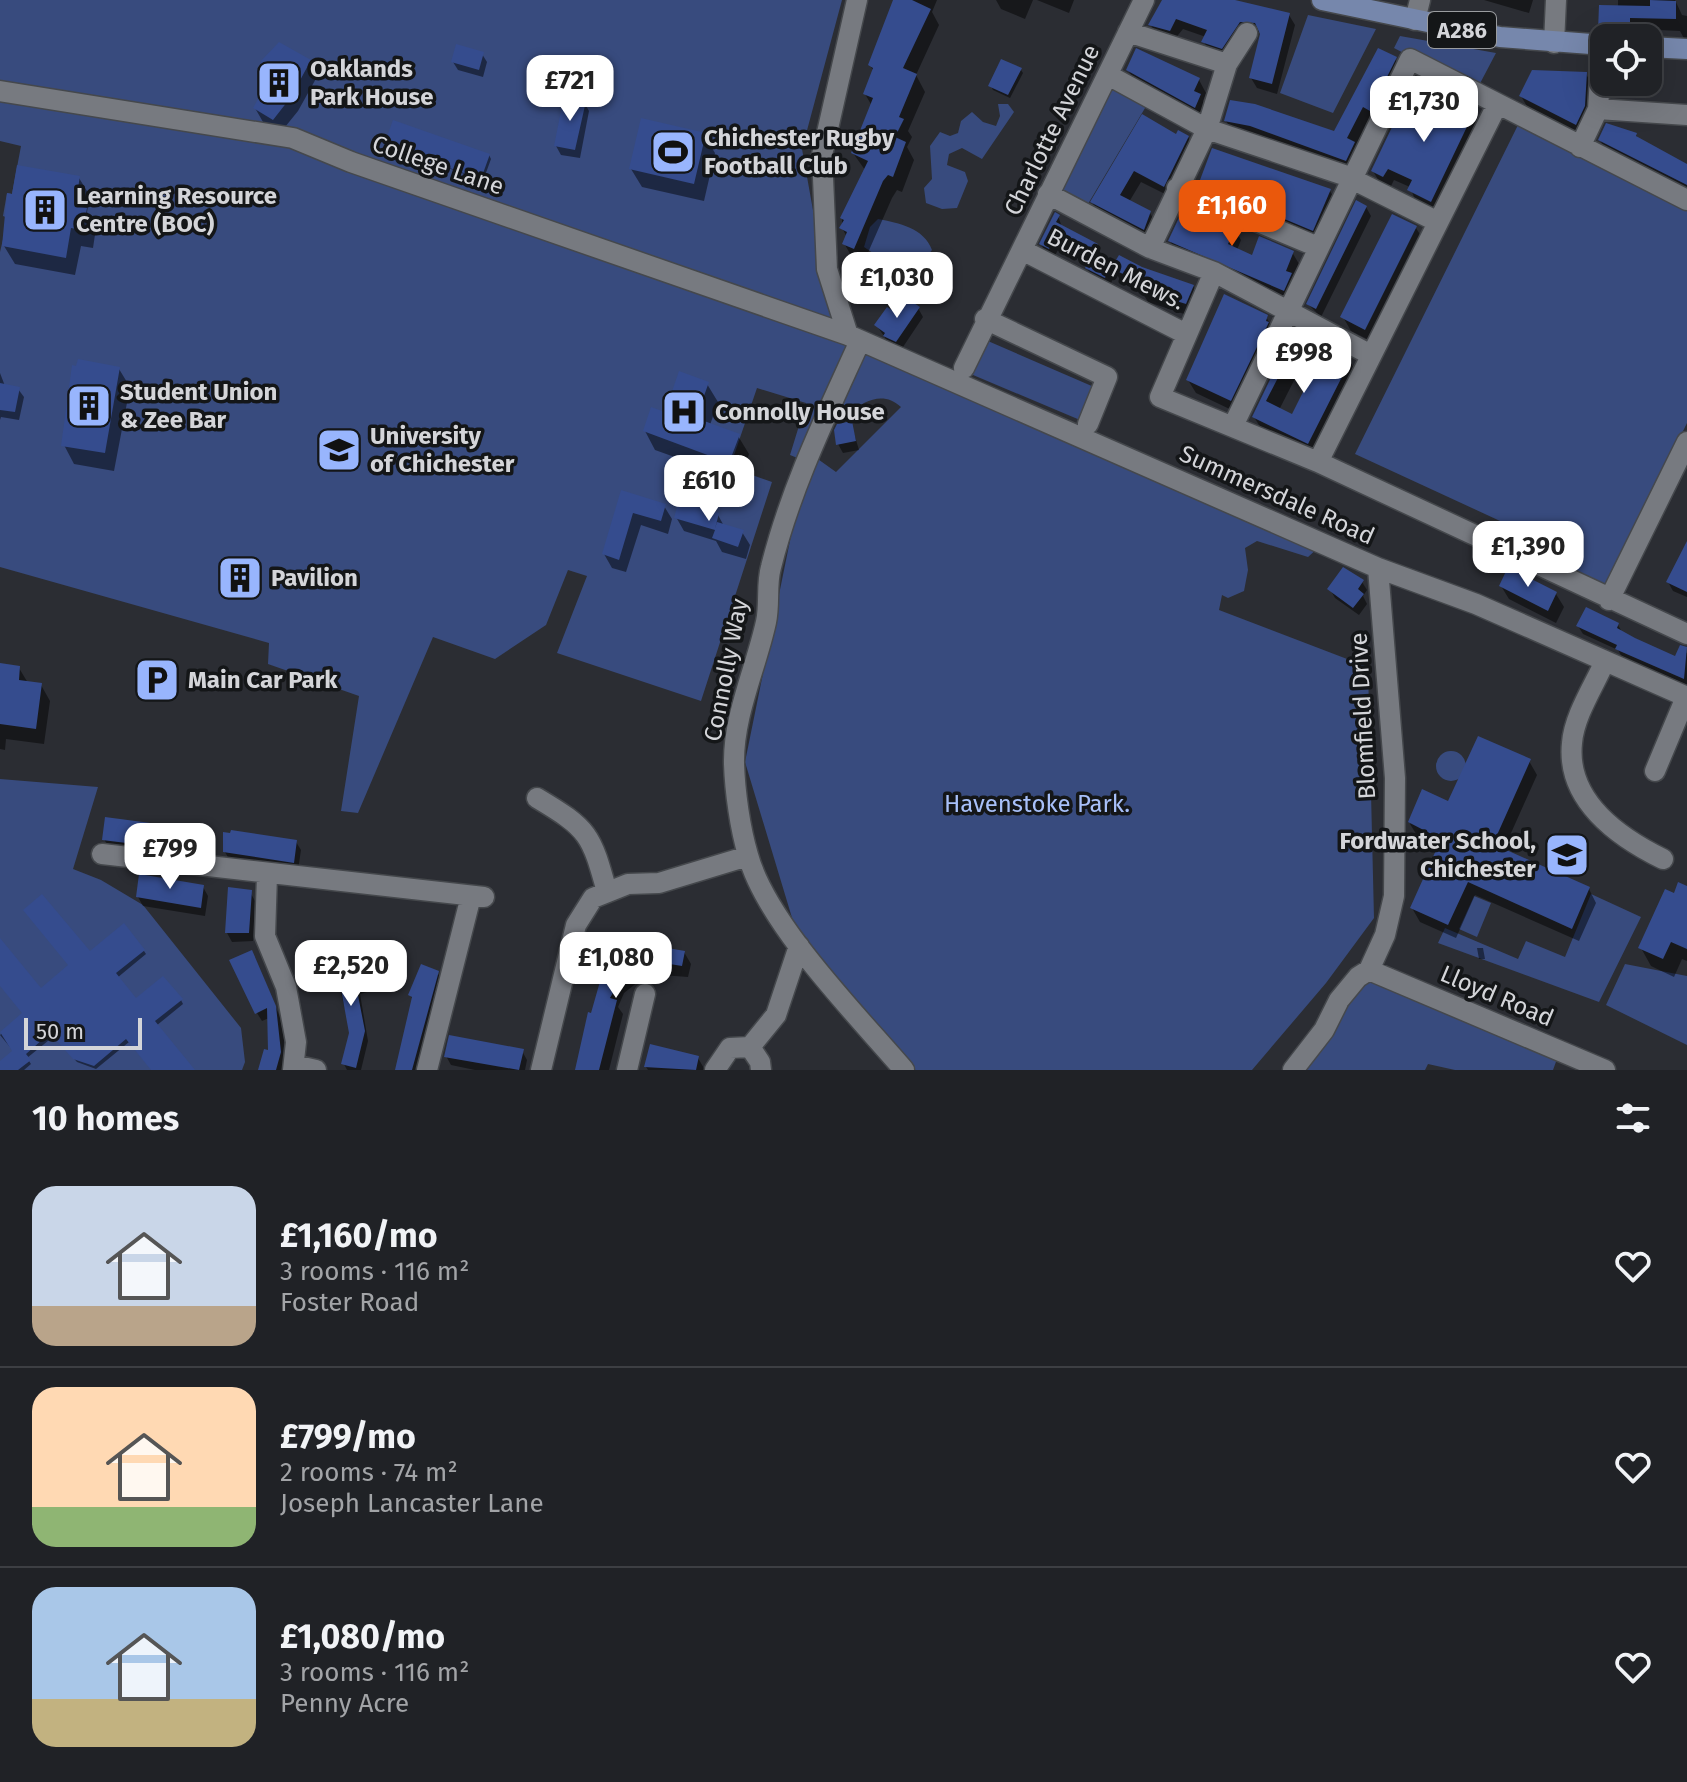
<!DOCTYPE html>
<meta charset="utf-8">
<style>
:root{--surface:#202226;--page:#2d2f32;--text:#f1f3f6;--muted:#a2a4a7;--line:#3d3f43;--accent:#ea580c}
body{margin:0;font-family:"Fira Sans",sans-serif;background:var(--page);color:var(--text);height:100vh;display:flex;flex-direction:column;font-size:30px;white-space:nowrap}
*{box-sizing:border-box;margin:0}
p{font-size:26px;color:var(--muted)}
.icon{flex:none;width:44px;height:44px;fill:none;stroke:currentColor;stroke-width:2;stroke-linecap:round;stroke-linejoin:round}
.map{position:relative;height:1070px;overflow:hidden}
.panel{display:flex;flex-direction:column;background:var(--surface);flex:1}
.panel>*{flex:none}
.tools{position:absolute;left:1590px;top:24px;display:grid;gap:16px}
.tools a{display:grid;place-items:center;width:72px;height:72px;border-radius:16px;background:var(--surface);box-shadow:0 8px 32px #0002,0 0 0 2px var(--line);font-size:40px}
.scale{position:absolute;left:24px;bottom:20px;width:118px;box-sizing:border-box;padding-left:8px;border:4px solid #d4d5d9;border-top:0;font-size:22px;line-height:28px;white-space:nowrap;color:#d4d5d9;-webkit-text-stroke:6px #141618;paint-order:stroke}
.price{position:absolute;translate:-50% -68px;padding:0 18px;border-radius:16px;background:#fff;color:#222;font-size:26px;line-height:52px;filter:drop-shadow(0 2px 4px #0008)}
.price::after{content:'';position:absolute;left:50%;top:48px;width:24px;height:18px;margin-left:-12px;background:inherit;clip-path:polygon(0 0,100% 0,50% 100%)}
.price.current{background:var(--accent);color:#fff}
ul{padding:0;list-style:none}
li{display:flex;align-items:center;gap:24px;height:200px;padding:0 32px}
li+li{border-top:2px solid var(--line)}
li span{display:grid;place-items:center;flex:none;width:224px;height:160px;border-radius:24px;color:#555}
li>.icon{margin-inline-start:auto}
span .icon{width:96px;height:96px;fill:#fffc;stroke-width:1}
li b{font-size:34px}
h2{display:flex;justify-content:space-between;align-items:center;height:96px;padding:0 32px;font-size:34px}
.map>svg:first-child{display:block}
</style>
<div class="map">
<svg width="1687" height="1070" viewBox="0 0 1687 1070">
<rect width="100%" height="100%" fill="#2b2d33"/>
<path fill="#384b7e" d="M0,0h842l-40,149 34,189 13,5 -49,116 -10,-4 16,-52 -49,-15 -27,79 42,15 -71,219 -144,-48 30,-77 -19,-6 -22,55 -51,34 -62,-22 -75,176 -17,-2 18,-115 -91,-32 1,-21 -269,-76v-315l8,-34 -5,-2 4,-23 5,1 9,-48 -21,-5z
M1308,15l68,14 -43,84 -53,-20z
M1400,36l96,17 -20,38 -82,-43z
M1111,81l40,17 -66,111 -29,-18z
M998,104h10l6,8 -32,47 -20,-11 -13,6 -2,11 18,7 3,9 -11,27 -15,1 -16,-6 -2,-15 8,-9 -2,-33 10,-14 10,4 8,-3 3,-12 11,-9 11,10 13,4 4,-10z
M1518,125l169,85v213l-82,165 -61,-29 6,-15 -195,-90z
M878,219c21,4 46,9 54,31l-18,23 -16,-3 -34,-23 6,-20z
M981,338l113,49 -14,33 -114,-48z
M855,347l463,201 -10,9 -51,-16 -12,7 3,22 -4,21 -16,7 -6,-3 -3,15 149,57 6,251 -48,65 -74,87h-338l-118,-139 -51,-169 63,-310 28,20 65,-65c-17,-16 -36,-7 -52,6l-21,-8z
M1436 766a15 15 0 1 1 30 0a15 15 0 1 1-30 0Z
M0,779l98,8 -25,82 28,11 42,25 98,123 4,34 -3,8h-242z
M1591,894l50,23 -42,85 -161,-59 7,-15 73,31 8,-18 39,16z
M1474,896l17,7 -14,34 -18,-8z
M1625,964l62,12v69l-81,-40z
M1364,977l193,82 -4,11h-98l-27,-6 -3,6h-138z"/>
<path fill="#0007" d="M897,0h40l-5,12 7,13 -23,50 9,17 -17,39 4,6 -5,10 7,13 -12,32 -5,-2 -5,8 -29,66 -10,-5 -9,-16 3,-6 -5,-9v-10l23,-48 -12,-17 19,-47 -7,-12 9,-22 -4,-7z
M996,0h37l-8,19 -24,-10z
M1037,0h37l-5,13z
M1164,0h65l60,15 6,10 -18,69 -20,-6 -6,-10 10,-46h-15l-18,26 -18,-6 -6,-10 2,-5 -23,-8 -9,11 -18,-5 -5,-10z
M1484,0h49l-4,13z
M1618,0h57l7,15 5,1v28l-7,-13 -44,-2v9l-32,1 -4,-8 18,-23z
M482,54l5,8 -4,15 -25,-7 -5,-8z
M1395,59l8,13 -47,75 6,10 -8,17 -120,-40 -8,-13 109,13z
M310,62l8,13 -20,36 -17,21 -18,-10 -8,-14 10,-19 -5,-9z
M1021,70l2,3 -13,25 -17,-8 -2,-4z
M1128,70l71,10 7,13 -3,8 4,8 -5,10 -66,-36z
M1586,74l8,14 -10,49 -55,-27 -8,-14z
M584,102l5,9 -9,47 -19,-3 -5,-9z
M1473,114l7,12 -42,86 -22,-10 -6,-15 -16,-7 -4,8 -10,-5 -7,-12z
M704,135l11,18 -11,48 -62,-14 -11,-18z
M1636,135l3,5 48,25v26l-82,-42 -5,-9z
M1177,136l11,1 7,12 -24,48 -30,-15 -12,20 21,11 7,12 -6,16 -52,-28 -7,-11z
M387,145l102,10 2,4 -8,22z
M79,178l11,18 -3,16 9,16 -3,20 -12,-2 -6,29 -60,-11 -11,-18z
M1202,180l128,11 7,12 -17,39 -110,-50z
M1366,207l5,9 -50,101 -13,-13z
M1058,216l4,11 34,18 5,9 -5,10 12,6 5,9 -3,6 -18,-9 -5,-8 4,-7 -30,-16 -7,12 -8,-4 -5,-9z
M1234,228l7,12 -4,10 16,8 39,-6 7,12 -9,38 -113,-49 -7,-12z
M1416,228l8,13 -51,101 -22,-11 -8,-14z
M1114,268l27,1 52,17 8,14 -8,17 -45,-15 -6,-10 -21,-10z
M918,308l5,9 -22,33 -11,-5 -13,-19z
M1266,317l8,13 -36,83 -42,-20 -8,-13z
M1298,339l9,16 -28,55 13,7 57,-57 10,17 -41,82 -54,-26 -10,-16z
M119,369l11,18 -16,84 -40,-7 -10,-19z
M0,373l5,13 13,3 6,8 -5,23 -18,-3 -1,3z
M707,384l11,18 -8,23 28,11 11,18 -10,26 -84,-30 -10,-19z
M851,423l8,27 -16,3 -5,-9z
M623,493l41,13 8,13 -4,15 -27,-9 -15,47 -14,-4 -8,-14z
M718,515l6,11 18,6 8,13 -4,14 -24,-7 -6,-11 -32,-10 -8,-14z
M1687,546v51l-14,-6 -5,-9z
M225,578l31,1 5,9 -4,10 -27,-11z
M1362,582l5,8 -4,6 4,8 -8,11 -24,-17 -5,-9z
M1501,586l55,8 8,13 -8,16 -47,-24z
M1618,625l4,7 54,27 4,-9 7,3v32l-65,-28 -4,-7 -35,-16 -5,-8z
M0,665l19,3 9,15 13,2 9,16 -6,43 -38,-5 -1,11 -5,-1z
M1529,761l8,14 -34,76 86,38 7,14 -17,38 -104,-46 -19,43 -36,-16 -8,-14 27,-61 -21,-10 -8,-13 13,-32 26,12z
M210,833l5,8 -3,20 -103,-13 -5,-9z
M296,842l5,8 -3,20 -68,-9 -5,-9z
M203,887l5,9 -3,20 -62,-10 -5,-9z
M1687,889v72l-5,-2 -8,18 -23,-11 -10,-18 34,-53z
M250,892l5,9 -2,40 -21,1 -5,-9z
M0,941l40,50 49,-37 55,-3 2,3 -29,24 18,23 46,-1 2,4 -27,22 37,44h-41l-23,-28 -33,27 -19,-7 -23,-26 -27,22 4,6 -7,6h-24v-7l14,-11 -14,-17 24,-21 -24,-29z
M1477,948h6l2,11h-6z
M684,952l7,12 -3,13 -40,-3 -24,19 -6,14 5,7 -14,56h-32l28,-98z
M357,960l10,32 -7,2 8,47 -7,29h-14l-3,-6 7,-31 -11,-44z
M256,961l24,56 4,23 -1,30h-23l10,-18 -1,-34 -7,3 -5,-8z
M437,972l7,12 -22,86h-25l17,-69 -4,-6z
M522,1051l5,9 -2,10h-50l-24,-5 -5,-9z
M698,1058l7,12h-57l-2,-3z"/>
<path fill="#354c8e" d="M893,0h19l19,9 -28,59 14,6 -18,43 5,2 -9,18 11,5 -13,35 -5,-2 -5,6 -29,68 -12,-5 5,-12 -8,-4 5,-8 -4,-2 28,-57 -17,-8 22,-55 -10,-4 10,-26 -5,-3z
M1162,0h73l55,13 -18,71 -23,-6 11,-44 -5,-11 -15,-1 -18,27 -21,-7 6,-12 -31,-11 -6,12 -22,-6z
M1650,0l26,1v18l-46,-1v15l-32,-2 1,-26 51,1z
M279,42l32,18 -20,37 -18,23 -20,-12 13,-23 -8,-5 5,-9 -2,-10z
M456,44l28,8 -5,18 -28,-8z
M1136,48l64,30 -6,13 7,3 -6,14 -69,-38z
M1378,48l19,9 -27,54 -7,-4 -16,31 8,4 -9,19 -96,-35 -26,-5 6,-21 25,4 79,27z
M1001,59l21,9 -14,27 -20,-9z
M1532,70l55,2 -2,34 -9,19 -57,-29z
M1433,92l41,20 -43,90 -24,-12 5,-10 -24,-11 -5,8 -12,-6 33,-69 20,10z
M564,96l22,5 -11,49 -21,-4z
M1142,114l34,20 2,-4 11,6 -25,51 -30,-16 -14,24 31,16 -7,19 -54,-28z
M641,118l65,15 -12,51 -65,-15z
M393,120l97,34 -9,25 -97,-34z
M1606,123l31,10 -1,3 51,28v21l-89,-45z
M1212,148l119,41 -18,42 -96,-40 1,-3 -18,-8z
M17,165l63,11 -5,30 12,2 -4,22 -12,-2 -5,30 -64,-12 5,-53 5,1z
M1356,200l11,6 -51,103 -10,-5z
M1185,205l51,22 -8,17 24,11 7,-19 35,15 -8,20 6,2 -8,18 -116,-50z
M1055,212l5,3 -4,7 42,22 -7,12 -35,-18 -7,11 -10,-5z
M1392,214l25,12 -52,104 -25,-13z
M1119,255l23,12 52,18 -8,19 -48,-15 3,-6 -30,-15z
M1089,259l20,10 -4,9 -20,-10z
M1224,294l44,21 -2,6 3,1 -38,79 -45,-21z
M905,297l15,10 -24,35 -13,-6 2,-3 -11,-8 13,-18 8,5z
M1292,334l7,3 -33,64 26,13 34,-68 25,13 -43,85 -56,-27z
M78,359l42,8 -15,86 -44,-7 11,-81 4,1z
M679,371l30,11 -13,36 44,16 -11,29 -86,-32 8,-24 14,5z
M0,383l20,4 -5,25 -15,-2z
M852,421l4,20 -20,4 -2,-15 3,-6z
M621,490l45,14 -5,17 -28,-8 -14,47 -17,-6z
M679,500l40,13 -4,16 2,-7 27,8 -6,17 -26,-9 3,-8 -41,-12z
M1687,541v51l-21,-10z
M228,565l30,12 -6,14 -30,-13z
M1343,567l21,13 -6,9 6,5 -11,14 -26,-19z
M1508,567l49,25 -9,19 -49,-25z
M1586,607l33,16 -2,5 18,10 40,18 5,-11 7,2 -3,32 -69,-30 2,-4 -41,-19z
M0,663l20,3 -1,14 23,3 -6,46 -36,-5z
M1478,736l53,23 -38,85 97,43 -18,42 -104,-47 -20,43 -38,-17 31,-69 -33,-17 14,-33 26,12z
M105,817l106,14 -3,22 -106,-13z
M231,830l66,10 -3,23 -71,-11v-20l7,1z
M139,874l65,11 -3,23 -65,-11z
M1678,882l9,4v63l-16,-7 -8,17 -25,-11 27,-59 9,4z
M228,887l24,3 -3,43h-24z
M42,894l48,57 34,-28 21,27 -29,23 20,25 27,-22 20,23 -28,22 40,49h-44l-25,-31 -32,27 -21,-7 -23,-26 -24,21 5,6 -13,10h-18v-9l12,-10 -12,-19 22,-19 -22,-27v-48l41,50 27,-23 -45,-55z
M644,944l41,7 -3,15 -31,-5 -26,11 -15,26 7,2 -18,70h-24l13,-58 3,1 12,-42 20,-19z
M252,950l24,56 5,46 -5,18h-18l6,-21 4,1 -1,-42 -12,6 -26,-54z
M358,958l6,25 -8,2 9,46 -9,37 -15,-4 8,-31 -8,-44h-3l-6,-25z
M421,964l18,7 -27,99h-17l17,-73 -4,-2z
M449,1035l75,14 -5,21 -75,-13z
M650,1044l49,12 -3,14 -52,-3z"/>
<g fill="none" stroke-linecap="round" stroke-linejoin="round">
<g stroke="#45484c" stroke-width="23">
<path id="minor" d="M1415,20l5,-20
M1128,32l99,32
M1554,43l2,-43
M1108,75l99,54 137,46 94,47
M0,91l293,47 58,24 497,173 530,233 98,36 211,93
M1598,109l89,6
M1580,147l18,-38 4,-64
M1177,188l141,59
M1048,194l102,54 64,24 157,83
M1150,248l57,-119 20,-65 20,-31
M1022,250l164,84
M1214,272l-54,125 158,65 369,172
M985,319l122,58 -19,47
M848,335l-21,-66 -5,-114 35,-155
M860,341c-34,75 -69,146 -89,226 -5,18 -1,37 -5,55 -10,46 -33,94 -32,142 1,28 6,64 14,91 18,68 109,160 156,215
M964,368l180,-368
M1234,424l176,-365 277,141
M1318,462l179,-357
M1609,600l78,-158
M1605,661c-11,25 -31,55 -33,82 -6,57 46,94 91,116
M1655,771l31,-74
M537,798c52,31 54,36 70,94
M102,854l382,43
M267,875l-2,61 21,51 10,55 -3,28
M1369,970l236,100
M294,1065l22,5
M427,1070l44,-174
M541,1070l35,-145 17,-27 35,-14 31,-1 89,-27
M627,1070l18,-76
M715,1070l15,-22 20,-1
M761,1070l-1,-8 -10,-15 26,-32 23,-69
M1293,1070l31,-40 15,-30 19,-23 11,-7 16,-35 9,-39 1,-118 -17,-210"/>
</g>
<g stroke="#45484c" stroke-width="23">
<path id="major" d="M1322,0l178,37 104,8
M1648,47l39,2"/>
</g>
<use href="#minor" stroke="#777a80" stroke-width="20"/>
<use href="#major" stroke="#7687ac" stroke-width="20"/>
</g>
<defs>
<g id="building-square" transform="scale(2.3)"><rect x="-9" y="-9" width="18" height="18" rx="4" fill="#98b5fd" stroke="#141618"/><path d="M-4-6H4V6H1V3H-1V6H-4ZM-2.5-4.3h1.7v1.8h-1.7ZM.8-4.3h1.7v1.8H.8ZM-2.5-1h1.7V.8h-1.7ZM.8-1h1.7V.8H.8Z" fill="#111"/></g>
<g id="stadium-square" transform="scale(2.3)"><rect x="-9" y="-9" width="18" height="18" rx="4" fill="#98b5fd" stroke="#141618"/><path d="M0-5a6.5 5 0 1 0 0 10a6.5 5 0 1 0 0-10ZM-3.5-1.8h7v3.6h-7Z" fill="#111"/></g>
<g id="hospital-square" transform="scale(2.3)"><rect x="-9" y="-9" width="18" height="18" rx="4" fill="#98b5fd" stroke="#141618"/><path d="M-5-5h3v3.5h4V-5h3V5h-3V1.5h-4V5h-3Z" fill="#111"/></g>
<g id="university-square" transform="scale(2.3)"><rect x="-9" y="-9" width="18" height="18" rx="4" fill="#98b5fd" stroke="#141618"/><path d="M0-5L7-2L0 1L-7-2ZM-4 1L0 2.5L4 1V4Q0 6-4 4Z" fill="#111"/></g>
<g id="parking-square" transform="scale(2.3)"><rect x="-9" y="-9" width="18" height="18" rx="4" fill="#98b5fd" stroke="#141618"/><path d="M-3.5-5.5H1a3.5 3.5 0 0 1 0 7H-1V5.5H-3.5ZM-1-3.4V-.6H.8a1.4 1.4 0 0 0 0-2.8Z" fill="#111"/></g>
<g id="school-square" transform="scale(2.3)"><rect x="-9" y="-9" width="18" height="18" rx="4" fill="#98b5fd" stroke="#141618"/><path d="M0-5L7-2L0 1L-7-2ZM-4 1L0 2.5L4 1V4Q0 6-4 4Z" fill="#111"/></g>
</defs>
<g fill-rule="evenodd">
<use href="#building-square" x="279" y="83"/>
<use href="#stadium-square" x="673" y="152"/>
<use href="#building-square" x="45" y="210"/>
<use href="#building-square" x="89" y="406"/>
<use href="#hospital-square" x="684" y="412"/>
<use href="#university-square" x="339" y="450"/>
<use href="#building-square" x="240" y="578"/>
<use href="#parking-square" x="157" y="680"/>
<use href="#school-square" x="1567" y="855"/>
</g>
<g text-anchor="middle" stroke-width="7" stroke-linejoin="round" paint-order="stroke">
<rect fill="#141618" stroke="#9a9c9f" stroke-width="2" x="1428" y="12" width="68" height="36" rx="6"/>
<g font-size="22" font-weight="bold" fill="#d4d5d9">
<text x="1462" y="38">A286</text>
</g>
<g font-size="24" font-weight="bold" fill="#d4d5d9" stroke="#141618" text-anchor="start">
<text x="310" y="77">Oaklands<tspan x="310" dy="28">Park House</tspan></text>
<text x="704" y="146">Chichester Rugby<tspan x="704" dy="28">Football Club</tspan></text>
<text x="76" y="204">Learning Resource<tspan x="76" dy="28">Centre (BOC)</tspan></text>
<text x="120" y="400">Student Union<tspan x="120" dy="28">&amp; Zee Bar</tspan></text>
<text x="715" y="420">Connolly House</text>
<text x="370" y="444">University<tspan x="370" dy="28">of Chichester</tspan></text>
<text x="271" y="586">Pavilion</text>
<text x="188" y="688">Main Car Park</text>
<text x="1536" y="849" text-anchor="end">Fordwater School,<tspan x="1536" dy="28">Chichester</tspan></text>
</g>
<g font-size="24" fill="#d4d5d9" stroke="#141618">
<text transform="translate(1052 130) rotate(-64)" y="8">Charlotte Avenue</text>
<text transform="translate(438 165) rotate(19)" y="8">College Lane</text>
<text transform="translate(1116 269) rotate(27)" y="8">Burden Mews.</text>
<text transform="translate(1277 495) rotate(24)" y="8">Summersdale Road</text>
<text transform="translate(726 670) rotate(-79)" y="8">Connolly Way</text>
<text transform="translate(1363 716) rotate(-93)" y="8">Blomfield Drive</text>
<text transform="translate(1497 996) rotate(23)" y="8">Lloyd Road</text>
</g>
<g font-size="24" fill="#a8c0f9" stroke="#141618">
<text x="1037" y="812">Havenstoke Park.</text>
</g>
</g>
</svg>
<div class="tools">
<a><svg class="icon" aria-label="locate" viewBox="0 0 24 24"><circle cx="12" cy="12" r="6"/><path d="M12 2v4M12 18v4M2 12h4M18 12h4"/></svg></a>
</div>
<div class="scale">50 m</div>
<b class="price" style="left:570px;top:123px">£721</b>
<b class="price" style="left:1424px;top:144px">£1,730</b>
<b class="price current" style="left:1232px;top:248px">£1,160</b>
<b class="price" style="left:897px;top:320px">£1,030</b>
<b class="price" style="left:1304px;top:395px">£998</b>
<b class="price" style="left:709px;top:523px">£610</b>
<b class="price" style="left:1528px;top:589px">£1,390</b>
<b class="price" style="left:170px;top:891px">£799</b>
<b class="price" style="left:616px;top:1000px">£1,080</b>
<b class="price" style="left:351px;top:1008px">£2,520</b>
</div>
<section class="panel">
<h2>10 homes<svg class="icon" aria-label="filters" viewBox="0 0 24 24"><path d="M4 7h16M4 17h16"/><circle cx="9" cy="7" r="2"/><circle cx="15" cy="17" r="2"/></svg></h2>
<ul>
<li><span style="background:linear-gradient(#c9d6e8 75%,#b9a48a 0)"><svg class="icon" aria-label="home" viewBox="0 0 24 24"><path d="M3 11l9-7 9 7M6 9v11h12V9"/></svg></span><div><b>£1,160/mo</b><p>3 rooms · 116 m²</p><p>Foster Road</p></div><svg class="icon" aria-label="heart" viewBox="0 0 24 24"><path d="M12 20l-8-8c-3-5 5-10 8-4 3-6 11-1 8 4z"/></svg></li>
<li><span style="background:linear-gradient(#ffd9b3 75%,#8fb573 0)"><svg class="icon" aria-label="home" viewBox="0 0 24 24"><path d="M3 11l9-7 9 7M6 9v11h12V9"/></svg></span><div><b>£799/mo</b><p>2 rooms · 74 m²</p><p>Joseph Lancaster Lane</p></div><svg class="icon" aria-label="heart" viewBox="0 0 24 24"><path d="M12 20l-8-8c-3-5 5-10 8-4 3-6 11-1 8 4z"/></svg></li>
<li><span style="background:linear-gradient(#a9c7e8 70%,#c2b280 0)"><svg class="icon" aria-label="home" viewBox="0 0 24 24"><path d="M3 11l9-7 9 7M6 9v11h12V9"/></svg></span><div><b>£1,080/mo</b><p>3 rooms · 116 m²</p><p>Penny Acre</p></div><svg class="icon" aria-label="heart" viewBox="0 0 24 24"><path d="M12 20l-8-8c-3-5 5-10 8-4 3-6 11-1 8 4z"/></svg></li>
</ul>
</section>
